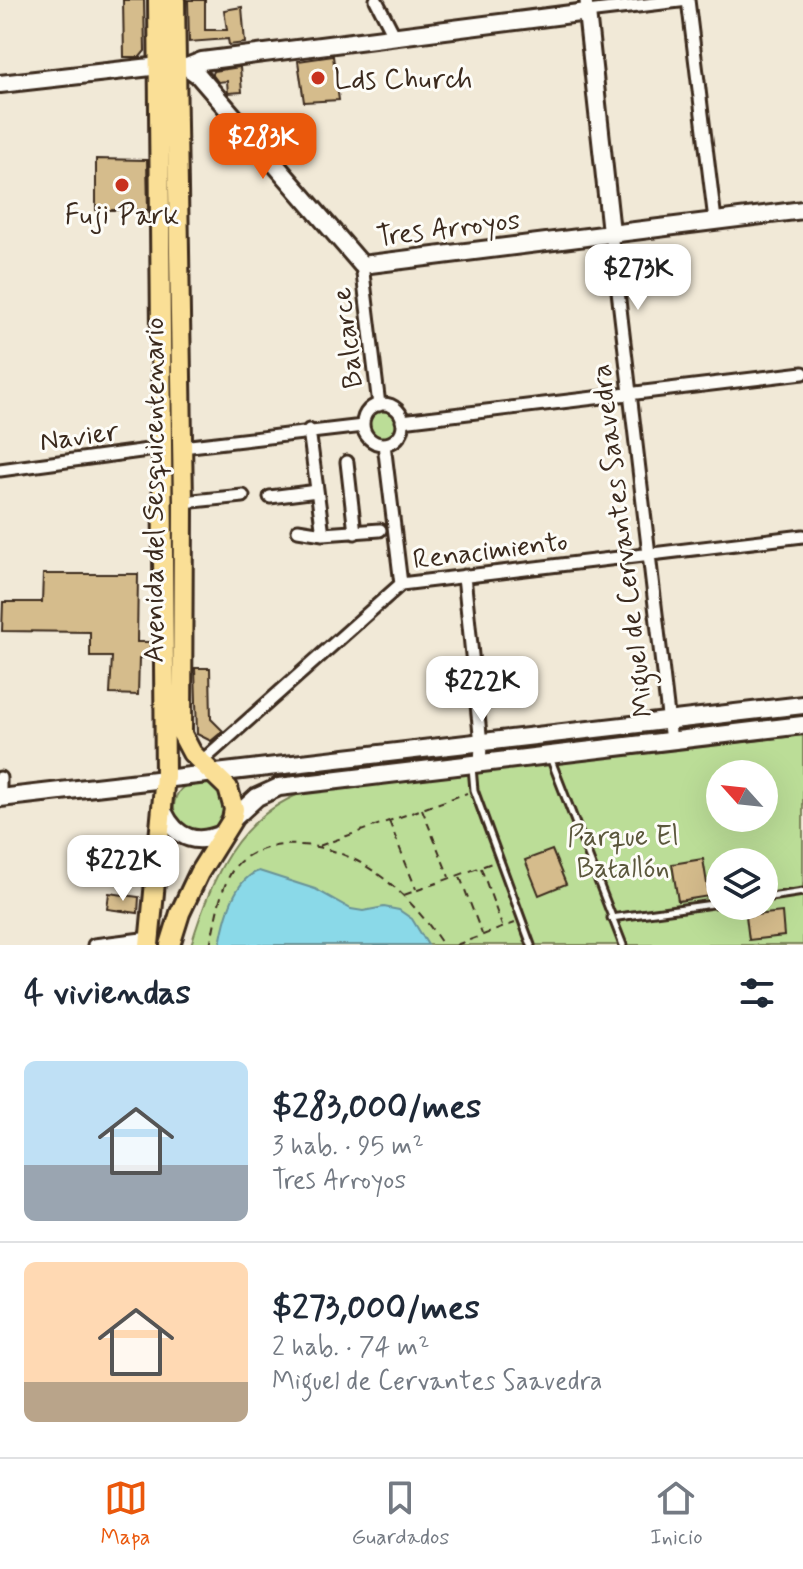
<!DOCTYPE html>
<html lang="es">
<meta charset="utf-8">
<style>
:root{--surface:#fff;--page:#f6f6f7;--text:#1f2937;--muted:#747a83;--line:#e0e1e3;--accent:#ea580c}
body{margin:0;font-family:Mynerve,sans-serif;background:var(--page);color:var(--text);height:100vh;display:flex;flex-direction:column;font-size:30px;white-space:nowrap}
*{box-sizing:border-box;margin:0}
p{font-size:26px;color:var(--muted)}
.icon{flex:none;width:44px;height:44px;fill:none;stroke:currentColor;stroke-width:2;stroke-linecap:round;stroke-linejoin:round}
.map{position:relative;height:945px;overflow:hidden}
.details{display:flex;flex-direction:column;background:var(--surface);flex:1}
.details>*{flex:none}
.needle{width:52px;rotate:297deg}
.buttons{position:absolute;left:706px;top:760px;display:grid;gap:16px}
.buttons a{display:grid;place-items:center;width:72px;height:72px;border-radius:50%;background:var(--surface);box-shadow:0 8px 32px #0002;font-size:40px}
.price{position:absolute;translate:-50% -68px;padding:0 18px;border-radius:16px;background:#fff;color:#222;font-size:26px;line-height:52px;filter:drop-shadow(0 2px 4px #0008)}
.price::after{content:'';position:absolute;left:50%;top:48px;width:24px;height:18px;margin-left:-12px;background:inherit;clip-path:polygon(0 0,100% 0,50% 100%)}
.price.current{background:var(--accent);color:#fff}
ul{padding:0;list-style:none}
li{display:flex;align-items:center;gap:24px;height:200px;padding:0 24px}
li+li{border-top:2px solid var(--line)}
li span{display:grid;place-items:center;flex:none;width:224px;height:160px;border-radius:12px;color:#555}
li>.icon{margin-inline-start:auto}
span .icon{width:96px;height:96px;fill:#fffc;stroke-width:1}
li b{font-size:34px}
h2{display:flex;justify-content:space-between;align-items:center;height:96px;padding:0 24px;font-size:34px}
.dock{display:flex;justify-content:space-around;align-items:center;height:112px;border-top:2px solid var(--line);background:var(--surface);font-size:22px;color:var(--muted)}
.dock a{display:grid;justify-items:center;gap:4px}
.dock .current{color:var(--accent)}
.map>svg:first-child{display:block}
</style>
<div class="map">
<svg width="803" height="945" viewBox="0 0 803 945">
<rect width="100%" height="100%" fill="#f1e9d7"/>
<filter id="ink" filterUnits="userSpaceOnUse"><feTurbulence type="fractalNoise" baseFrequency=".0125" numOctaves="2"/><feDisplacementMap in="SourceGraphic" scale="16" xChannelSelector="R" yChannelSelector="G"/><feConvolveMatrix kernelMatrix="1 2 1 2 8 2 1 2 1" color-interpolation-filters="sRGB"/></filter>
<g filter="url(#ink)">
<path fill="#bbdd97" stroke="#7b845a" stroke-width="2" fill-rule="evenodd" d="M365 424a17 17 0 1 1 34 0a17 17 0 1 1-34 0Z
M803,735v210h-612c20,-66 45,-127 113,-153zM720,774h44v44h-44zM720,862h44v44h-44z
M174 807a26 26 0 1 1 52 0a26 26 0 1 1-52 0Z"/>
<path fill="#8ad9e8" stroke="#6a9397" stroke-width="2" d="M259,871l56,18 36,20 12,2 21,-4 15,3 13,9 16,26h-208c4,-24 13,-66 39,-74z"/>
<path fill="#d5bc8c" stroke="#3b2a1e" stroke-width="2" d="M123,0h21l1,51 -5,6h-16z
M188,0h17v30h22l-3,-20 18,-3 3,36 -16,2 -1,-6 -39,3z
M333,56l6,44 -35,2 -6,-41z
M240,67l2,25 -14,1 -1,-12 -9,1 -6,-8 1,-3z
M96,159l51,1 1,50h-52z
M43,574h95l-1,68h13v16h-11l-1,37 -28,-1 2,-37h-22v-25l-88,-1 1,-29h39z
M195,668h15l1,51 12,12 -12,10 -14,-7z
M552,850l14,34 -27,11 -14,-35z
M703,859l6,37 -31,5 -6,-37z
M109,893l30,4 -1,16 -31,-4z
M782,912l2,24 -35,4 -3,-24z"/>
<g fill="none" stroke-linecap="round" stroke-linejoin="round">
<g stroke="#3b2a1e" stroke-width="11">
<path id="lane" d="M551,760l72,185
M472,767l2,23 57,155
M764,898l39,-6
M611,918l109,-15"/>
</g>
<g stroke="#3b2a1e" stroke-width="17">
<path id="street" d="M376,0l19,37
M586,0l1,12 101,-12
M688,0l27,220
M611,232l60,509
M362,265l17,140
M363 424a20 20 0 1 1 40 0a20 20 0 1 1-40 0Z
M402,421l401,-48
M309,430l14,104 57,-4
M384,444l17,140
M182,447l181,-21
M347,462l8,71
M0,470l163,-22
M270,497l47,-6
M183,502l60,-6
M298,530l25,4
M464,576l17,168 -1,21
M201,762l200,-178 402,-48
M0,778v20
M94,945l56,-7"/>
</g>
<g stroke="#3b2a1e" stroke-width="22">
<path id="secondary" d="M187,67l11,8 164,190 441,-55
M0,84l160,-18 27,1 15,-6 385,-49 24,220
M0,798l803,-93
M164,813c13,27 34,32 60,20
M232,820l25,-23 22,-10 524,-62"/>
</g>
<g stroke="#3b2a1e" stroke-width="24">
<path id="primary" d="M149,945l16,-169 -7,-776
M170,945l10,-32 19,-40 33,-53 2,-11 -6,-21 -36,-35 -10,-19 1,-232 -8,-502"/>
</g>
<path stroke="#3b2a1e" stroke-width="2" stroke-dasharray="8 6" stroke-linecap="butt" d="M422,809l27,68
M389,821l27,68
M319,846l148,-53
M481,868l21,58
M460,877l22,57
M404,895l88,-32
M210,945c6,-25 9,-55 24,-77 12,-15 31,-21 49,-23 70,-5 124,45 160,100
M456,945l59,-22"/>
<use href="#lane" stroke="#fdfcf7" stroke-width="5"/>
<use href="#street" stroke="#fdfcf7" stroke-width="11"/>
<use href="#secondary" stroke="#fdfcf7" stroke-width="16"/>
<use href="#primary" stroke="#fadf96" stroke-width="18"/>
</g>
</g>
<g fill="#c8321e" stroke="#fdfcf7" stroke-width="3">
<circle cx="318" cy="78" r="8"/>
<circle cx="122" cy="185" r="8"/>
</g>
<g text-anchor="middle" stroke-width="6" stroke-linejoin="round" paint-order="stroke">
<g font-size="28" fill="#3b2a1e" stroke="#fdfcf7" text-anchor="start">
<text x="334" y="88">Lds Church</text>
<text x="122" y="224" text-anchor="middle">Fuji Park</text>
</g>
<g font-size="28" fill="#3b2a1e" stroke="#fdfcf7">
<text transform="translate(448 227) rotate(-7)" y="10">Tres Arroyos</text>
<text transform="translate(346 338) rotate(-97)" y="10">Balcarce</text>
<text transform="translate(79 435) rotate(-8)" y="10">Navier</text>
<text transform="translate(153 490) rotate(-90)" y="10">Avenida del Sesquicentenario</text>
<text transform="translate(621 541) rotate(-97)" y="10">Miguel de Cervantes Saavedra</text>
<text transform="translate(490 549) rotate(-7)" y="10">Renacimiento</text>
</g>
<g font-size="28" fill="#5b573c" stroke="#fdfcf7">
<text x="623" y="845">Parque El<tspan x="623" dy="32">Batallón</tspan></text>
</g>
</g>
</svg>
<div class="buttons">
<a><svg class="needle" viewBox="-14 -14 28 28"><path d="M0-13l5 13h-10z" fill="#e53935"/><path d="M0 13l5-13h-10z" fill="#747a83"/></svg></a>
<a><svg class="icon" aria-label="layers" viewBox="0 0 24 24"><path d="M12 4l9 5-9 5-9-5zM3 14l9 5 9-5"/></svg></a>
</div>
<b class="price current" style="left:263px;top:181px">$283K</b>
<b class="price" style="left:638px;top:312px">$273K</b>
<b class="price" style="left:482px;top:724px">$222K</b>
<b class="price" style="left:123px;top:903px">$222K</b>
</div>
<section class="details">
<h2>4 viviendas<svg class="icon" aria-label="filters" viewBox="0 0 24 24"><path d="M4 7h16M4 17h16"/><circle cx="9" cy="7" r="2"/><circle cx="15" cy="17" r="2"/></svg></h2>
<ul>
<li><span style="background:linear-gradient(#bfe0f5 65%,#9aa5b1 0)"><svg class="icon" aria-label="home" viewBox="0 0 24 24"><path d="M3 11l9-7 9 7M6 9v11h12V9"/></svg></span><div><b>$283,000/mes</b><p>3 hab. · 95 m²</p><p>Tres Arroyos</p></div></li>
<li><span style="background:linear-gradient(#ffd9b3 75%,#b9a48a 0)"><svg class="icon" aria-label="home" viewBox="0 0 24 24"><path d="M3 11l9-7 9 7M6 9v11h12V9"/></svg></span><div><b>$273,000/mes</b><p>2 hab. · 74 m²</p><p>Miguel de Cervantes Saavedra</p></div></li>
</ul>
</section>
<nav class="dock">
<a class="current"><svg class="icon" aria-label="map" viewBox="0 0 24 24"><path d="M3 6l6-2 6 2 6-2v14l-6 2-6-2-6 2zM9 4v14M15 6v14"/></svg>Mapa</a>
<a><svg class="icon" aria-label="saved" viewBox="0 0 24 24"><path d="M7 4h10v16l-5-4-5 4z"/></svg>Guardados</a>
<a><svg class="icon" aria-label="home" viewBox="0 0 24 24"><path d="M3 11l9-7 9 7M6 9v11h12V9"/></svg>Inicio</a>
</nav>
